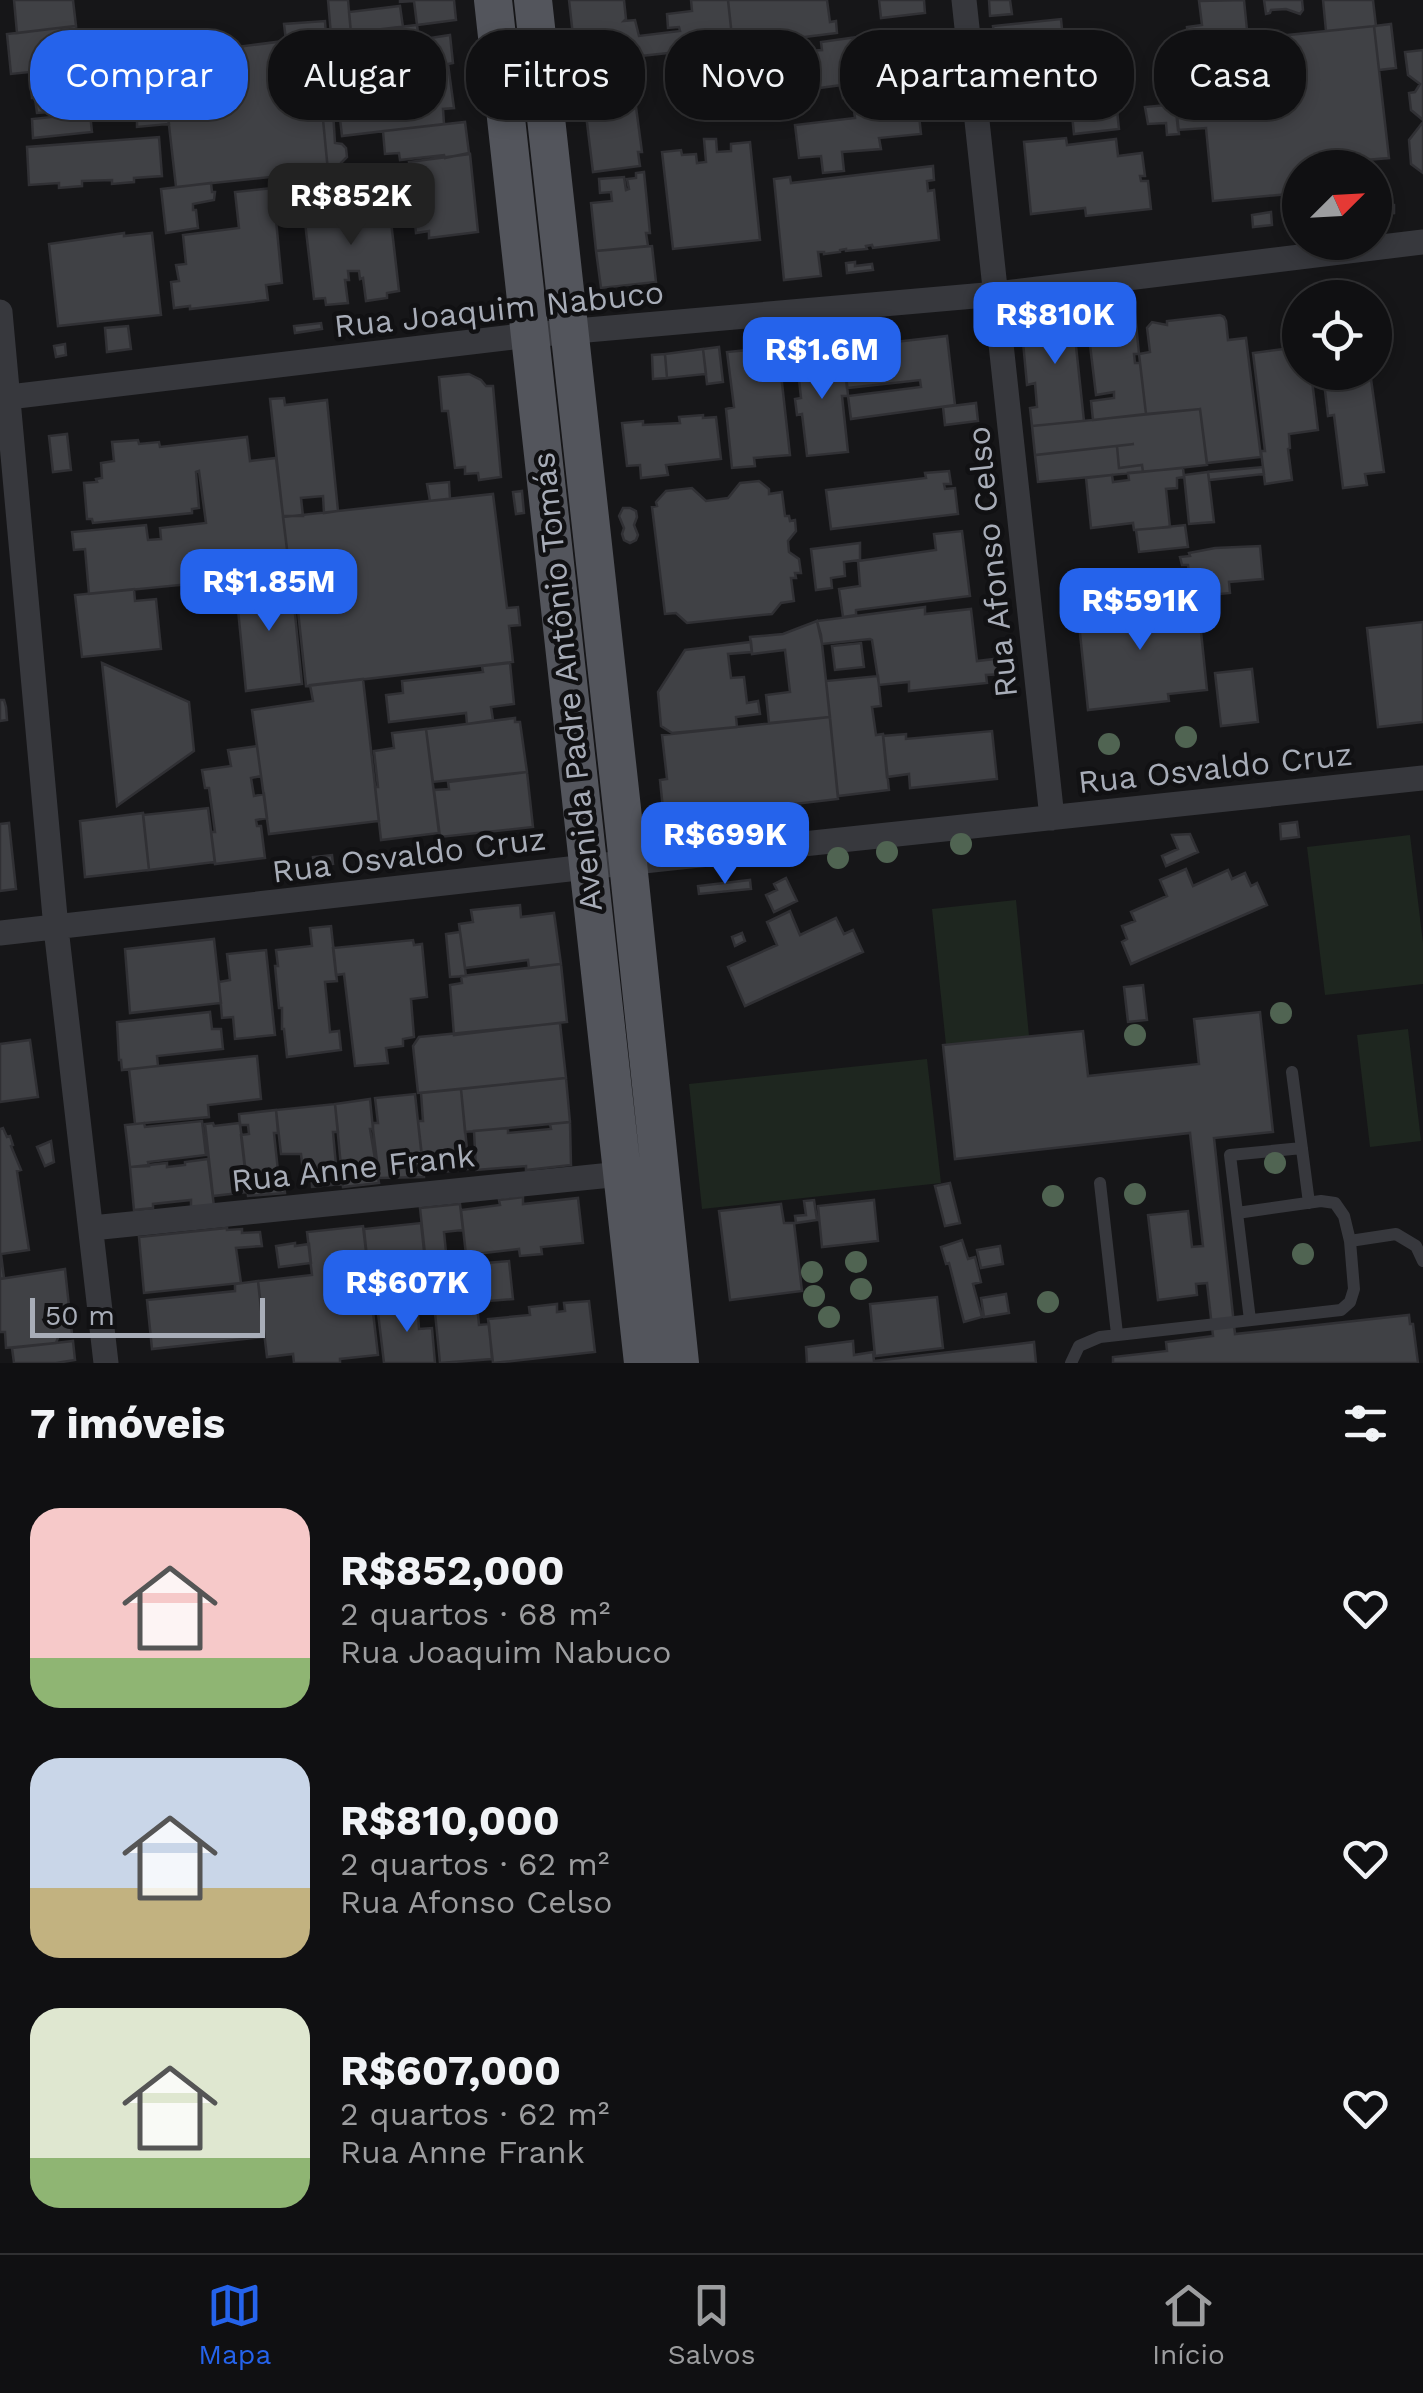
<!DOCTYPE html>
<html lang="pt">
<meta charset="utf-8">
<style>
:root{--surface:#101012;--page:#1e1e20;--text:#f1f3f6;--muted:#9c9d9f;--line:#303032;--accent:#2563eb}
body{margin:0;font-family:"Work Sans",sans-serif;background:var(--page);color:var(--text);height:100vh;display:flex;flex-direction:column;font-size:38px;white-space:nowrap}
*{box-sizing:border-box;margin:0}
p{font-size:32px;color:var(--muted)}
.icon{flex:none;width:55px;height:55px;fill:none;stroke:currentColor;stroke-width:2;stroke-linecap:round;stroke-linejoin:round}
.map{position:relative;height:1363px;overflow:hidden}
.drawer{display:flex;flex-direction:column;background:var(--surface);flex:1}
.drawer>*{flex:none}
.top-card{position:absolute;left:30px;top:30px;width:1365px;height:90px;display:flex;gap:20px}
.needle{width:65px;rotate:66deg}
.tools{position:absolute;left:1282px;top:150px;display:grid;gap:20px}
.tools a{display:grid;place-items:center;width:110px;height:110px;border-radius:50%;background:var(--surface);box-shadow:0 5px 15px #0003,0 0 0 2px var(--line);font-size:50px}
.scale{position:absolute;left:30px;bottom:25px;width:235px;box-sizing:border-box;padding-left:10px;border:5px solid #a8adb8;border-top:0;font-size:28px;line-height:35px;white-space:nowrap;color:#a8adb8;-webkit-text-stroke:8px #111113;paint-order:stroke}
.price{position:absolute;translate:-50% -85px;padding:0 22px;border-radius:20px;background:var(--accent);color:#fff;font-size:32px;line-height:65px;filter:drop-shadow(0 2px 5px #0008)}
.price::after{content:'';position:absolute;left:50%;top:60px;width:30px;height:22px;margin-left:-15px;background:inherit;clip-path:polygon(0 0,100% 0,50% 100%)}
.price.current{background:#222;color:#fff}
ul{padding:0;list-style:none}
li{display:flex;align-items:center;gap:30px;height:250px;padding:0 30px}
li span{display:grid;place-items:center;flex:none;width:280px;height:200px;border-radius:30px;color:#555}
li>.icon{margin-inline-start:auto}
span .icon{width:120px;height:120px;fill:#fffc;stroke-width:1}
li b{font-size:42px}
h2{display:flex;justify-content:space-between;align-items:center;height:120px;padding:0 30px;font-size:42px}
.chip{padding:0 35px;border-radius:40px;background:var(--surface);box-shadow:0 5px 15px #0003,0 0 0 2px var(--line);font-size:35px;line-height:90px}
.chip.current{background:var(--accent);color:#fff}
.tab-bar{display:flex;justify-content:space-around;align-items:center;height:140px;border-top:2px solid var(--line);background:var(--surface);font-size:28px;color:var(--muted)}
.tab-bar a{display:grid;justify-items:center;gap:5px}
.tab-bar .current{color:var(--accent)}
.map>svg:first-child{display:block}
</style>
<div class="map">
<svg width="1423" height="1363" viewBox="0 0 1423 1363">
<rect width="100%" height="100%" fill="#161618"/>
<path fill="#1e261f" d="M1410,835l13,108v41l-98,11 -18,-148z
M1016,900l13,136 -83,9 -14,-136z
M1408,1029l13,112 -51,6 -13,-112z
M927,1059l14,124 -239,26 -13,-125z"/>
<path fill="#404145" stroke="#303034" stroke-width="2.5" d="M14,0h59l3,26 -59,7z
M328,0h20l3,33 -20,2z
M400,0h54l2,20 -39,5 -3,-24 -14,1z
M569,0h55l2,19 -2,2 11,-1 4,16 41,-5 -1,-4 -11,1 -1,-14 25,-3 -1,-11h37l5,46 -157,17z
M728,0h99l3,22 6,-1 1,12 -104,13z
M879,0h45l1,13 -44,5z
M989,0h21l2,14 -22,2z
M1244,0l4,40 -27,2 3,34 -51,5 -3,-33 19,-2 -2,-19 15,-2 -3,-24z
M1264,0h38l1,10 -3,4 -14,-5 -15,1 -1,3 -4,1z
M1323,0h50l3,26 -50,5z
M400,6l3,21 -52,6 -2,-21z
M1061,19l3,30 -52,5 -2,-7 -14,2 -3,-23z
M325,21l1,15 -40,5 -2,-17z
M1391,24l5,44 -17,2 -5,-44z
M417,25l2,16h6l-1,-2 26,-4 3,28 -5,1 6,44 -11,1 1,15 -102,12 -5,-43 -5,1 3,49 7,1 4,4 1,9 -6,6 1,6 -14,2 -13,-134z
M76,26l4,41 -69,7 -4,-40z
M1374,26l15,132 -47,4 1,6h-43v25l-87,8 -7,-73 -28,2 -5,-49 51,-5 -3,-34z
M900,31l7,60 -64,7 -1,-13 -30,4 2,10 -45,5 -5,-56 43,-5 1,8 14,-1 -1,-8z
M315,37l13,134 -152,16 -14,-123 61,-6 -1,-9z
M1423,50v70l-12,-10 -2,-17 6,-1 5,-8 -12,-9 -3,-23z
M631,58l3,34 -55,7 -4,-35z
M124,69l4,37 -91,7 -2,-15h-3l-2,-21z
M634,92l8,60h-4l2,14 -47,6 -9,-74z
M165,95l4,29 -32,3v-30z
M917,96l4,38 -42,4 2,11 -39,3 2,19 -21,2 -2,-17 -22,2 -4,-33 60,-7 -2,-15z
M1176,104l3,30 -12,1 -1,-12 -18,1 -3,-17z
M1117,110l2,19 -45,5 -2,-19z
M90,113l2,19 -59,6 -1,-19z
M465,122l4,31 -24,5 -1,-3 -44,5 -1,-7 -14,1 -2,-23z
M1423,122v51l-12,-9 -2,-24z
M159,137l3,39 -28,2v4l-22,2v-4l-30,1v5l-23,2v-5l-30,2 -2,-38z
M1066,138l1,7 49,-6 2,17 24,-3 3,23h-5l1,5h7l3,28 -65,7 -1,-8 -54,6 -7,-72z
M704,139h12l1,13 14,-1v-7l19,-2 10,98 -87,9 -11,-97 19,-2 1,5 14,-1 1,9 9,-1z
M470,154l8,78 -49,6v-7l-13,2 -7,-71z
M933,166l1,14 -7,1 1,10 6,-1 5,50 -66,8 -1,-3 -6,1 1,3 -21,2v-2l-6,1v2l-16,2v-2h-6l3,24 -37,4 -10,-101 16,-2 1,6z
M346,168l2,16 -17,2 -3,-15z
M644,172l6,61h-4l2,13 -52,5 -5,-48 21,-2 -1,-9 -11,1 -1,-14 25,-2 2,13 3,-1 -2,-10 9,-1v-5z
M211,183l1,9h3l-1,8 -21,4v6h3l2,18 -32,5 -5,-44z
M273,188l9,95 -16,2 2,15 -78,9v-3l-16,2 -3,-26 8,-1 -3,-16 10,-1 -3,-29 56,-7 -4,-36z
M376,191l1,6 11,-2 11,96 -12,2v5l-21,3 -3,-23 -3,1 -1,-8h-11l1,9h-4l3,23 -22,2 -1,-7 -11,1 -11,-94 12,-2v-6l21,-2 3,23 3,-1 1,8 11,-1 -1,-8h4l-3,-23z
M1394,205v8l-10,1 -1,-8z
M1271,212l1,13 -19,2 -1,-12z
M124,233v3l28,-3 9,82 -103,11 -9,-82z
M652,246l4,36 -55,6 -5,-37z
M855,262v4l17,-2 1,6 -26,3 -1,-10z
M1080,310l4,35 -8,1 8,75 -52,5 -2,-18 7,-1 -2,-24 -8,2 -5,-54 8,-5 2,-8 3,-3z
M1135,314l4,40h-5l1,9h5l6,51 -53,6 -2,-19 23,-3v-6l-18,3 -9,-75z
M1220,315l4,2 2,4 2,19 18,-2 15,119 -54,6 -7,-54 -54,5 -7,-60 11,-2 -3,-24 5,-6 15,3v-4z
M321,323l1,6 -27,4 -1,-7z
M128,326l3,23 -24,3 -2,-24z
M947,336l8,69 -104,14 -3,-23 73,-9 -1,-7 -73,8 -4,-40z
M65,344l1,11 -10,2 -2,-11z
M719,347l4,35 -16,2 -4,-35z
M778,347l12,108 -36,3 1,8 -23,2 -6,-59 8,-2 -7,-55z
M1300,347v25h11l7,58 -29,4 1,14 -2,1 4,31 -27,4 -4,-33h4l-12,-98z
M703,349l3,25 -39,4 -2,-24z
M818,349v4l19,-2 2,23 7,-1 2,23h-6l6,56 -41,4 -5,-42 -5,1 -2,-16 6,-1 -5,-47z
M665,354l2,24 -14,1 -1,-24z
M1329,372h41l14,100 -19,2 2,11 -24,3 -9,-73 -6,1 -4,-34 6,-1z
M469,374l12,6 5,6h7l8,91 -22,3 -1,-7 -13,1v-7l-10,1 -7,-57h-6l-3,-34z
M284,398l1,7 42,-5 11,111 -14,2 -1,-17 -22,2 2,18h-20l-13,-117z
M976,403l2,18 -33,4 -2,-18z
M1200,409l7,56 -64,7 -1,-7 -23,3 -2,-22 17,-2 -99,11 -3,-29z
M703,415v3l13,-1 5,42 -55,6 2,10 -27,3 -1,-13 -13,1 -5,-43 21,-2v4l37,-2 -1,-6z
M67,434l4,36 -18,2 -4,-36z
M247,437l3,24 26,-3 14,116 -201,20 -4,-45 -11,1 -2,-18 74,-7 2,15 13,-1 -1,-11 46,-5 -7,-52 -3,1 3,36 -7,1v4l-99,10 -1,-4h-5l-3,-36 13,-1 -1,-3 6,-1 -1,-15 13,-2 -2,-19 26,-2 1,4 20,-2 1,5z
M1134,444l-17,2 2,22 23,-3 1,7 -105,10 -3,-27z
M1263,467l1,7 -55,6 -1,-8z
M1183,468l1,9 -7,1v10l-11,1 4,38 -36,3 -1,-7 -42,5 -5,-50 26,-3 1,7 16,-2 -1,-7z
M949,471l2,13h-7l1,5 10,-1 3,26 -127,15 -5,-39 100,-12 -1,-5z
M1208,472l6,50 -25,2 -5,-49z
M759,481l10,8v5l13,-2 3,24h4l1,5 5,-1 1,11 -8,10 1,11 10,7 2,14h-6l1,5h-5l3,23 -13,2 -9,11 -85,9 -11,-10 -11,1 -13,-107 5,-1 -1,-4 10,-11 26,-3 14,13 22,-3 12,-15z
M449,482l1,17 -20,2 -3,-17z
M522,491l2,22 -8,1 -3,-22z
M493,494l14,114 11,-1 2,18 -11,1 4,36 -207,24 -12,-113 -4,1 -7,-57z
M623,508h7l6,3 1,6 -3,8 4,10 -2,5 -6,3 -6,-3 -2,-6 2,-6 -5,-12z
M1185,525l3,22 -49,5 -3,-22z
M962,531l8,65 -114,14v5l-13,2 -4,-28 21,-3 -2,-25 78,-11 -2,-16z
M860,543v17l-16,2 1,14 -14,2 1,10 -16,2 -5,-41z
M1260,546l3,33 -34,3 1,11 -38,4 -4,-32h-6l-2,-8 10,-1 -1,-3 26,-5z
M291,574l11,110 -56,7 -10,-102 30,-3 -1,-10z
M1144,584l4,33 51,-5 8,78 -39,4 1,7 -81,9 -9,-86 28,-2 -4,-34z
M134,589l1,12 21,-2 5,50 -79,8 -7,-62z
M925,607v7l46,-5 6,52 26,-3 2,16 -19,1 1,8 -78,8v-9l-30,3 -7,-45 -2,-1 -48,5 -5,-23z
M817,621l4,14 9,82 -61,6 -3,-28 24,-3 -5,-42 -33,4 -2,-17 33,-3z
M1423,622v100l-45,5 -11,-99z
M751,642l1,10 -24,2 3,24 13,-1 3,26 11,-2 2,13 -24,3 1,10 -65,6 -11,-7 -3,-34 27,-42z
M861,643l3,24 -29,3 -3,-24z
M102,663l87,39 5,49 -77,55z
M510,663l4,41 -23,3 2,13 -26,4 -1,-11 -77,9 -3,-27 17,-2 -1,-12 81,-9 -1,-6z
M1252,669l6,53 -37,4 -6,-53z
M878,676l3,30 -9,1 4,28 7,-1 6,56 -51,6 -12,-115z
M363,679l16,142 -110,13 -17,-124 61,-9 -3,-16z
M0,700h4l2,7 1,13 -7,1z
M830,717l8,82 -174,20 -4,-39 7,-1 -5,-44z
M515,718v4h5l7,50 -94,10 -7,-53z
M426,729l13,104 -58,7 -6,-53h3l-4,-36 20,-3 -2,-15z
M992,731l5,48 -87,9 -1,-14 -22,3 -4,-41 23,-2v5z
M257,746l4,30 -10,2 3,18 10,-2 3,24 -11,2 1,6h4l4,32 -50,6 -4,-32h4l-6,-44h-4l-3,-18 29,-4 -3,-16z
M527,772l6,55 -93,10 -6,-47 15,-1 -1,-7z
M208,808l7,54 -66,8 -6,-55z
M143,813l6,57 -64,7 -5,-56z
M1297,822l2,15 -18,2 -1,-15z
M9,823l7,66 -16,2v-67z
M1190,834l8,18 -32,14 -4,-10 16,-7 -6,-14z
M332,855l1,9 -19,2 -1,-9z
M1186,869l7,17 35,-16 4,9 13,-6 6,13 6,-3 10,22 -136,59 -9,-22 5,-3 -5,-13 13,-5 -4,-9 36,-16 -7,-16z
M786,878l11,23 -23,11 -8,-17 11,-5 -3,-6z
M750,880l1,9 -52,5 -1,-8z
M520,905l1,12 33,-4 7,51 -32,4 -1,-8 -63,8 -6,-44 14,-2 -2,-12z
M790,911l10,24 36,-17 8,16 9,-4 10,22 -118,54 -17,-39 49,-22 -10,-23z
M331,926l6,55 -12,1 5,50 9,-1 2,19 -54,7 -3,-28h-2v-21h-3l-4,-42h3l-2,-16 36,-4 -2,-18z
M460,932l6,44 -16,1 -4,-43z
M742,933l3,8 -10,5 -3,-9z
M214,939l7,64 -91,10 -5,-64z
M413,940l1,5 8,-1 5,53 -16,2 3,38 -11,2v7l-17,2 2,15 -33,3 -11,-92 -8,1 -3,-27z
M266,950l9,85 -40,4 -2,-22 -11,1 -3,-36 11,-2 -3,-26z
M561,964l6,58 -113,13 -4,-50 12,-2 -1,-7z
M1143,985l4,35 -19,2 -4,-35z
M210,1012l2,17h9l2,20 -66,7 1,10 -36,4 -1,-10h-2l-2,-38z
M1260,1012l13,120 -59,6 21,196 174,-19 1,9h3l5,39h-305v-6l54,-6 -1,-9 47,-6 -6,-53 -11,1 1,11 -39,5 -10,-85 40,-4 4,36 11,-1 -13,-113 -235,26 -12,-114 140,-14 5,45 111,-12 -5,-45z
M560,1023l6,55 -148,15 -5,-47 6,-9z
M30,1040l8,57 -38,5v-58z
M257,1056l4,43 -53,6 1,12 -74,7 -6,-55z
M566,1078l4,44 -105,10 -4,-43z
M461,1089l8,80 -45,5 -6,-53h5l-2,-28z
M415,1094l9,83 -45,1 -6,-49v-6h5l-3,-25z
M370,1099l3,30h-3l9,54 -36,4 -8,-83z
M335,1104l3,28h-5l3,33h5l2,19 -31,3 -1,-17 -8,1 -2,-17h-20l-5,-44z
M276,1110l2,23h-4l4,38 4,-1 3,23 -37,3 -7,-61 8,-1 -1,-9h-8l-1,-11z
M202,1121l4,34 -58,7 1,4 -19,1 -5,-42 19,-2 1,4z
M570,1122l1,43 -45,5v-4l-50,4 -2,-39 34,-3v5l43,-4 -1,-5z
M213,1123l1,3 26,-3 8,69 -35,4 -8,-72z
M3,1128l4,9 3,-1 3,9 -2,1 10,24 -4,1 12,79 -28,4 3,24 -4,1v-150z
M51,1141l3,21 -9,4 -8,-19z
M208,1159l6,47 -23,2v-8l-38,4v4l-19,2 -4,-43 37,-4v4l18,-2v-3z
M950,1183l10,40 -15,3 -10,-40z
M523,1197v7l55,-6 5,45 -42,4 1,7 -22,2 -1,-7 -53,6 -5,-45 39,-5 -1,-5z
M814,1200l3,20 -21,3 -1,-7 11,-1 -2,-14z
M874,1200l4,41 -56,6 -4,-41z
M460,1204l3,26 -19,2 3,30 -21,2 -6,-56z
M781,1204l3,19h10l8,68 -72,9 -11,-89z
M421,1223l8,74 -14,1 -1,-9 -38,4 -4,-36 -5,1 -3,-29z
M363,1226l15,129 -38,4v4h-46l-1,-9 -26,3 -9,-76 54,-6 -5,-43z
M227,1228v2l15,-1v4l18,-1 2,14 -26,2 5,35 -97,10 -5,-56z
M962,1240l6,19 7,-2 6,25 -8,2 9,33 -18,5 -15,-59 -3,1 -5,-17z
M295,1243v3l14,-2 2,19 -32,4 -3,-21z
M1000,1246l3,18 -22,4 -4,-18z
M482,1259l2,23 -9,2 4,41 10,-1 3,35 -52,4 -8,-81 40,-4 -3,-18z
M509,1261l4,38 -24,2 -3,-38z
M65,1269l7,65 -13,1 -3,8 -50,5 -1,-16h-5v-53z
M258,1281l6,56 -112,12 -5,-49 88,-9v-7z
M1006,1294l3,19 -25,4 -3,-19z
M429,1297l1,16 -12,1 1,15 13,-1 3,35h-51l-6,-50 27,-3 -1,-5h3v-6z
M937,1297l6,51 -68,8 -5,-52z
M589,1301l6,51 -102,11 -5,-44 42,-4 -1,-8 28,-3v8l8,-1 -1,-8z
M73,1341l2,19 -19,3h-42l-2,-15z
M853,1341l1,14 19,-3 1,9 160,-19 2,21h-229l-1,-16z"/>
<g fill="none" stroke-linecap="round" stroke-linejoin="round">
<path stroke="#37383d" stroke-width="12" d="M1292,1072l17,131
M1100,1183l17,151
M1350,1241l46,-7 20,12 7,15
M1250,1320l-20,-165 72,-7
M1071,1363l8,-17 21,-9 241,-27 9,-8 4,-13 -4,-48 -6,-25 -9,-13 -14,-2 -84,12"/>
<path stroke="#37383d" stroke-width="25" d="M964,0l88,818
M0,312l56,616 50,435
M0,398l530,-63 467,-41 426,-52
M0,933l587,-66 836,-89
M92,1228l529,-54"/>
<path stroke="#53555c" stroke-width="38" d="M493,0l150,1363
M533,0l95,863 52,500"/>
</g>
<g fill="#506452">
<circle cx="1186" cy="737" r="11"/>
<circle cx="1109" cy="744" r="11"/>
<circle cx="727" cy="833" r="11"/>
<circle cx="694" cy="840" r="11"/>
<circle cx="961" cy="844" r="11"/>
<circle cx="887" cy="852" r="11"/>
<circle cx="838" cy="858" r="11"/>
<circle cx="1281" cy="1013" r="11"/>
<circle cx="1135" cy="1035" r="11"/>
<circle cx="1275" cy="1163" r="11"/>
<circle cx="1135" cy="1194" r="11"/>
<circle cx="1053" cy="1196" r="11"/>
<circle cx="1303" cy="1254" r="11"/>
<circle cx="856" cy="1262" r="11"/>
<circle cx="812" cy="1272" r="11"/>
<circle cx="861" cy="1289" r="11"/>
<circle cx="814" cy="1296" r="11"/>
<circle cx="1048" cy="1302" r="11"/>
<circle cx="829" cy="1317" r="11"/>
</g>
<g text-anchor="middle" stroke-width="9" stroke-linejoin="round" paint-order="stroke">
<g font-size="32" fill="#a8adb8" stroke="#111113">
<text transform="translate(499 309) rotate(-6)" y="11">Rua Joaquim Nabuco</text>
<text transform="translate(992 562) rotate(-96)" y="11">Rua Afonso Celso</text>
<text transform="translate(567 682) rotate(-96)" y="11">Avenida Padre Antônio Tomás</text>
<text transform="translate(1215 768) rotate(-6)" y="11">Rua Osvaldo Cruz</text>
<text transform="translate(409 855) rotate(-7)" y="11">Rua Osvaldo Cruz</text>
<text transform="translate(353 1168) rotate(-6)" y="11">Rua Anne Frank</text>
</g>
</g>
</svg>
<div class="tools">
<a><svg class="needle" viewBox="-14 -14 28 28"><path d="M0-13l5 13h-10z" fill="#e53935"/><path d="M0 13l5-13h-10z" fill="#9c9d9f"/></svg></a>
<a><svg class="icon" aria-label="locate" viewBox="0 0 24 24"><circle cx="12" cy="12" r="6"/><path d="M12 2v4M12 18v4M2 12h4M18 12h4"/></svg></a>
</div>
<div class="scale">50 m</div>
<b class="price current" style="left:351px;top:248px">R$852K</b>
<b class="price" style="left:1055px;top:367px">R$810K</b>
<b class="price" style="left:822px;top:402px">R$1.6M</b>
<b class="price" style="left:269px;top:634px">R$1.85M</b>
<b class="price" style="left:1140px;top:653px">R$591K</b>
<b class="price" style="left:725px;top:887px">R$699K</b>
<b class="price" style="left:407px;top:1335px">R$607K</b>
<div class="top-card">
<a class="chip current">Comprar</a>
<a class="chip">Alugar</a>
<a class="chip">Filtros</a>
<a class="chip">Novo</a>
<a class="chip">Apartamento</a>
<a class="chip">Casa</a>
</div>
</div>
<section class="drawer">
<h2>7 imóveis<svg class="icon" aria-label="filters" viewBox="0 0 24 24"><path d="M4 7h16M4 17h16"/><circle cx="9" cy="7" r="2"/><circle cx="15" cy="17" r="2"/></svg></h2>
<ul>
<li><span style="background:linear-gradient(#f6c9c9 75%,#8fb573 0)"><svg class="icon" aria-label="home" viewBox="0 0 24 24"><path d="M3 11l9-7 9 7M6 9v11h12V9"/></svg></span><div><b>R$852,000</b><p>2 quartos · 68 m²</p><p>Rua Joaquim Nabuco</p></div><svg class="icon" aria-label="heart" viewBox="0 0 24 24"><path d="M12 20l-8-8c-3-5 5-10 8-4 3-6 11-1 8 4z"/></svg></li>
<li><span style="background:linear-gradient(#c9d6e8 65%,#c2b280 0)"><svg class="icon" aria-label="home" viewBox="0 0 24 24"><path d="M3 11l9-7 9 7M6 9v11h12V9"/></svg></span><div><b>R$810,000</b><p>2 quartos · 62 m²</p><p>Rua Afonso Celso</p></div><svg class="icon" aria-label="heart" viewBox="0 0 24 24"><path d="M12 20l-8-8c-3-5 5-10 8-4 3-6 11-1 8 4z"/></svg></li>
<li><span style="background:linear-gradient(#dfe7d0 75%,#8fb573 0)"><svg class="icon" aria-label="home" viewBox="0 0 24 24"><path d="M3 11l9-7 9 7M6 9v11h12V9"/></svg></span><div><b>R$607,000</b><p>2 quartos · 62 m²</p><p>Rua Anne Frank</p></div><svg class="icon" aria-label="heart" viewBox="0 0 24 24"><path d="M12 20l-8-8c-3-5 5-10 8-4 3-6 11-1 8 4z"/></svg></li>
</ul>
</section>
<nav class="tab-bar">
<a class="current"><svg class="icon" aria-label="map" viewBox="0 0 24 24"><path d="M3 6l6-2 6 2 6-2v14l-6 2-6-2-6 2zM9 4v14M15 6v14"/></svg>Mapa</a>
<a><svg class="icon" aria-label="saved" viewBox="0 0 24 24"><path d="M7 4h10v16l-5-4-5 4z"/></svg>Salvos</a>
<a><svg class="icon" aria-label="home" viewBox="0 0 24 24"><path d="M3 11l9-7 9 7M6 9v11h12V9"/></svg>Início</a>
</nav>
